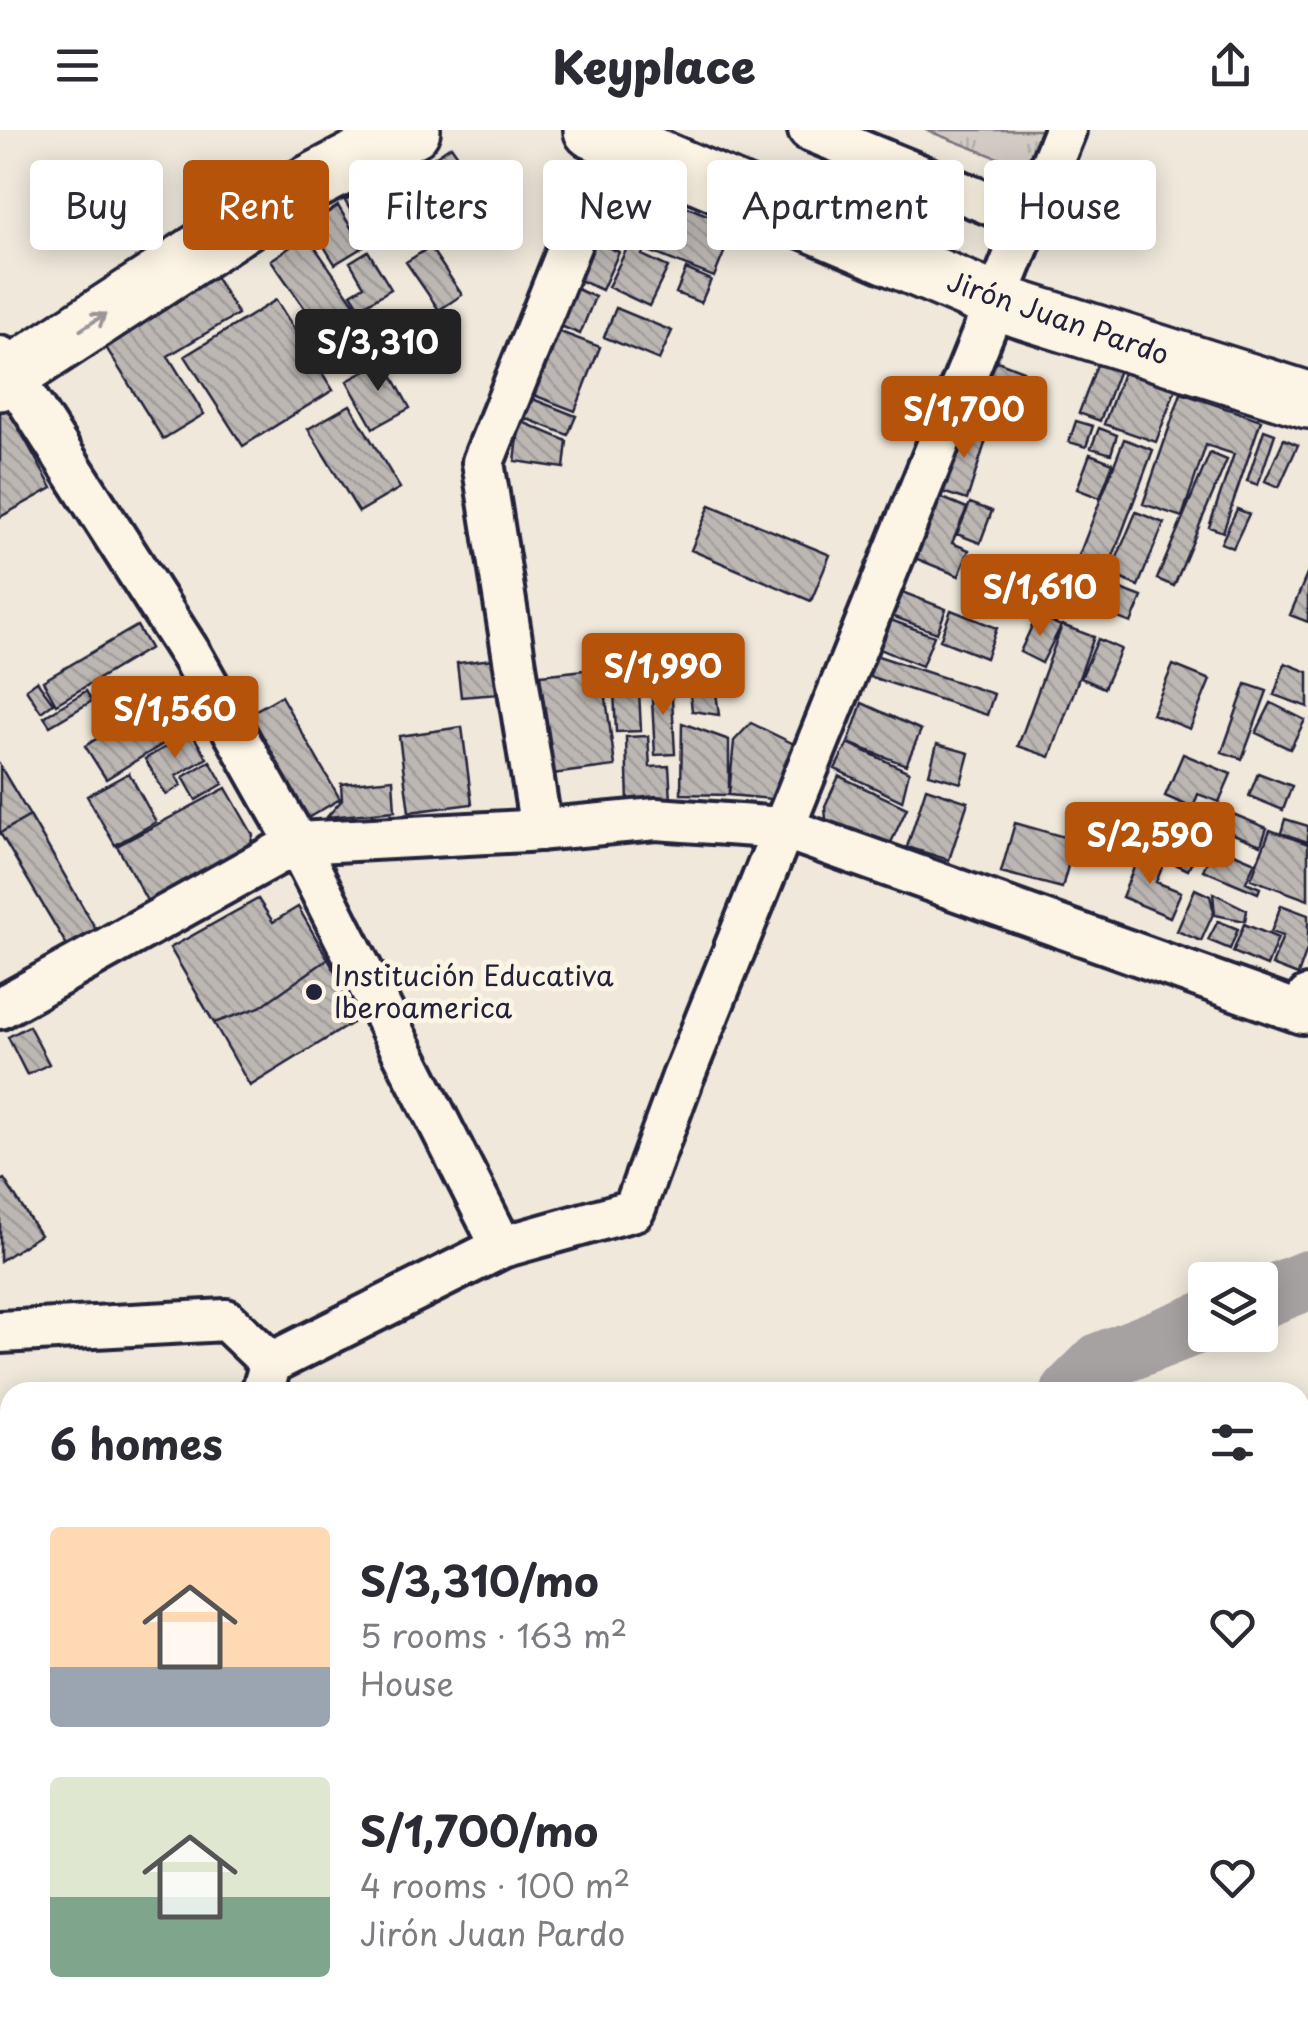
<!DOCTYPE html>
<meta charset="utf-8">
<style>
:root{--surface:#fff;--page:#f7f7f7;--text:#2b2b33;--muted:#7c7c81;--accent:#b45309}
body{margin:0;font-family:"Playpen Sans",sans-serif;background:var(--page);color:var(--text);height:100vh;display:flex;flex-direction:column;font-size:38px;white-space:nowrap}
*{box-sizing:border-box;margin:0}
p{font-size:32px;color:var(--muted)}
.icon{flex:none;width:55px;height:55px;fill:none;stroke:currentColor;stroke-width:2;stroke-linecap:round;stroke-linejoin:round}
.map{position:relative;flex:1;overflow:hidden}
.panel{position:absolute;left:0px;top:1252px;width:1310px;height:642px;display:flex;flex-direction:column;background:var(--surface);border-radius:30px 30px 0 0;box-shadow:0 5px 25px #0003}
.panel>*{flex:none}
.banner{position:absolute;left:30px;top:30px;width:1250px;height:90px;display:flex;gap:20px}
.buttons{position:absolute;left:1188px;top:1132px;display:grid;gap:20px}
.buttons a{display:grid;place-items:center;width:90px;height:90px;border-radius:10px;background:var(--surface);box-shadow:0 5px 25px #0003;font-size:50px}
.price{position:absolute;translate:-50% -85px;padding:0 22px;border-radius:10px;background:var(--accent);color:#fff;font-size:32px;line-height:65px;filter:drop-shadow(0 2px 5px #0008)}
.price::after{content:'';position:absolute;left:50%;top:60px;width:30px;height:22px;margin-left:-15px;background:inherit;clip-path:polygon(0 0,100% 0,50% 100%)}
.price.selected{background:#222;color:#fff}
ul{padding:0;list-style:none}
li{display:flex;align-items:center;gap:30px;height:250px;padding:0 50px}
li span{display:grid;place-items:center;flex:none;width:280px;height:200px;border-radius:10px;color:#555}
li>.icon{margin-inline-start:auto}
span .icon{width:120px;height:120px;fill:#fffc;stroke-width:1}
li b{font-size:42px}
h2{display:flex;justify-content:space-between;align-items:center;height:120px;padding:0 50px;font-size:42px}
.tag{padding:0 35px;border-radius:10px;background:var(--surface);box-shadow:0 5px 25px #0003;font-size:35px;line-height:90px}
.tag.selected{background:var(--accent);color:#fff}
header{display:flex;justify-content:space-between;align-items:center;height:130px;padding:0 50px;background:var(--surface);font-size:45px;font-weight:800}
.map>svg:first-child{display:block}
</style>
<header><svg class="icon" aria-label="menu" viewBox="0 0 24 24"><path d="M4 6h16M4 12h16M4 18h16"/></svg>Keyplace<svg class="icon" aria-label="share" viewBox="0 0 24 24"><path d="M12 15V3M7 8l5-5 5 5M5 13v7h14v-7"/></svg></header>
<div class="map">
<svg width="1308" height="1893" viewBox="0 0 1308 1893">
<defs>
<pattern id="grass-tufts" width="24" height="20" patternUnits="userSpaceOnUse" patternTransform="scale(2.5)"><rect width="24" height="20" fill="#d1cbc3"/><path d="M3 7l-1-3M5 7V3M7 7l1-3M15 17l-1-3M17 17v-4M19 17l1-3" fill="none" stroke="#b3aea8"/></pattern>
<pattern id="building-back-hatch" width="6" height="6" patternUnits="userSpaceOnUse" patternTransform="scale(2.5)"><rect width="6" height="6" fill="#bcb7b3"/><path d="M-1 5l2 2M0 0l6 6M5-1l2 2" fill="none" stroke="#a19d9b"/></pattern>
</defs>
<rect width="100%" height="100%" fill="#efe8db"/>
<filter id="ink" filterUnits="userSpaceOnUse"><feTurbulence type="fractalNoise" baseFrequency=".01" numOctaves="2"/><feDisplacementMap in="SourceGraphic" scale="20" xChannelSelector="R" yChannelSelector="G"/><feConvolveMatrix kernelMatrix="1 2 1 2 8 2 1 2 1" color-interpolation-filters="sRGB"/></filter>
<g filter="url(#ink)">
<path fill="url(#grass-tufts)" stroke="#7a767f" stroke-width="2.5" d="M926,0h115l-15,39z"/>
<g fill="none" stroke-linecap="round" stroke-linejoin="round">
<path stroke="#a6a2a2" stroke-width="60" d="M1260,1169l48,-19
M1071,1262l30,-30 104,-41
M601,1893l4,-8"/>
</g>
<path fill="url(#building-back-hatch)" stroke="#22223b" stroke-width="2.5" d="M451,16l27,38 -21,15 -27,-39z
M418,34l15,27 -24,13 -15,-26z
M608,38l48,23 -20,40 -7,-4 -7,16 -40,-19z
M375,54l25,43 -30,17 -25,-43z
M657,65l78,31 -21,51 -65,-26 5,-12 -13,-5z
M338,76l25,41 -28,17 -25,-40z
M634,104l15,7 -7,14 26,12 -19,39 -41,-19z
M307,106l69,99 -36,24 -69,-99z
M585,107l34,15 -17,38 -34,-15z
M430,117l32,48 -23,15 -33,-48z
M368,121l23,38 -31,19 -9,-14 13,-8 -14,-24z
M686,139l25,11 -10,23 -25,-10z
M213,143l25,41 -70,42 36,58 -41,25 -61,-98z
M572,157l23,10 -15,37 -24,-10z
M276,170l57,90 -90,56 -58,-90z
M616,178l56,23 -13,29 -55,-23z
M555,200l45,17 -25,64 -44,-17z
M987,227l36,14 -13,31 9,3 -7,18 -45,-18z
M1099,229l21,8 -20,54 -21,-8z
M384,231l26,47 -37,20 -26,-47z
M1124,240l52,18 -20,54 -52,-18z
M1181,263l80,27 -38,112 -14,-5 25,-73 -28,-9 -24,72 -39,-13z
M530,268l46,18 -8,19 -46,-18z
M350,275l50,83 -41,24 -51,-83z
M8,279l44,79 -52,29v-104z
M520,291l47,20 -3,27 -49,-7z
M962,291l22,7 -3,8 5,4 -19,60 -28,-9z
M1076,291l17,5 -7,21 -17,-5z
M1099,298l18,7 -6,19 -20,-6z
M1264,300l11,4 -17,51 -11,-4z
M1124,309l29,11 -47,125 -30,-12z
M1284,309l14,6 -19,42 -14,-6z
M1210,323l17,7 -53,126 -17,-7z
M1090,324l23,9 -13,35 -23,-9z
M935,365l32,13 -15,35 17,7 -10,26 -49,-20z
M970,373l22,8 -12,32 -23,-9z
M710,375l120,50 -19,46 -120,-51z
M1237,379l12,5 -16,34 -12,-5z
M1136,382l28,11 -26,63 -28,-12z
M1308,442v50l-18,-7z
M1108,454l34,13 -11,26 -34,-13z
M902,462l44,17 -9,24 -45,-17z
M951,480l46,18 -11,30 -46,-18z
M1037,485l24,11 -19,37 -22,-11z
M888,489l46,17 -12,30 -45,-18z
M1062,495l32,12 -44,120 -32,-11z
M137,496l13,22 -94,56 -13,-23z
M1098,509l23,10 -17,39 -23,-10z
M686,525l26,7 7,53 -27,-4z
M875,525l119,39 -7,21 -119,-39z
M494,529l4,35 -37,3 -4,-34z
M1285,533l23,9v35l-34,-12z
M1173,535l37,15 -20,49 -38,-15z
M602,538l13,98 -63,8 -12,-99z
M638,540l3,61 -25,1 -3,-61z
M671,550l4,74 -20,1 -4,-74z
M37,551l16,22 -12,9 -15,-23z
M1246,554l21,7 -25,68 -20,-7z
M86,561l6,10 -42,25 -6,-9z
M171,563l21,33 -86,53 -21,-33z
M281,566l59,103 -41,24 -59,-104z
M862,573l59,27 -15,35 -58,-22z
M1271,573l34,17 -15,29 -34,-16z
M682,593l47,17v55l-48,-1z
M751,593l47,23 -27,53 -42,-4 5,-54z
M462,597l10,77 -63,8 -10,-76z
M191,602l16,26 -31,18 5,9 -15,10 -21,-36z
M648,606l2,31 19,-1 2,35 -43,3 -2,-67z
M848,613l61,29 -7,29 -67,-32z
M937,614l32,9 -8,30 -32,-9z
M1183,624l48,20 -12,28 -21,-8 -5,14 -28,-12z
M210,631l13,23 -27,16 -13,-23z
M0,636l30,50 -30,17z
M129,643l27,49 -41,23 -28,-49z
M1258,643l34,13 -9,24 -34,-14z
M839,646l68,32 -19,41 -62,-29 -1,-14z
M393,649l2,32 -68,6 15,-17 -1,-16z
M226,658l27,47 -5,18 -98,53 -33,-60z
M926,658l42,14 -19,58 -42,-13z
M1228,682l39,16 -6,17 -40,-16z
M1156,684l48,22 -16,34 -47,-22z
M30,686l74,127 -29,16 -75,-126z
M1285,689l23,7v16l-27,-9z
M1015,693l60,17 -13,48 -61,-16z
M1270,700l38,14v56l-57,-21z
M1215,715l40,17 -9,20 14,6 -2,5 -55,-23z
M1140,723l24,10 -8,19 25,10 -11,25 -48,-20z
M1195,759l15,7 4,16 -13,29 -24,-10z
M1213,763l34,17 -2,11 -30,-6z
M258,769l15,23 25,-15 30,52 -68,48 -46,16 -44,-75z
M1281,775l27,10v32l-10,28 -26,-10 11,-29 -12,-4z
M1218,791l20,8 -8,20 -22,-9z
M1244,794l34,14 -11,28 -34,-14z
M328,829l32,59 -110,68 -36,-63 46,-16z
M29,896l20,38 -22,11 -19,-38z
M4,1049l36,56 -40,26v-80z
M6,1344l4,16v115l-10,2v-131z
M10,1528v88l-10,-1v-85z
M0,1754l10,1v74l-10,-1z"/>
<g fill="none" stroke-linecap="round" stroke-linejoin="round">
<g stroke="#22223b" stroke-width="48">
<path id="street" d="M809,0l220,90
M0,227l191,298 106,188 -297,165
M541,700l-58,-368 98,-244
M502,1117l-205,-404 229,-12 130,-12 127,9 519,185 6,-16
M0,1202l226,-12 45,43
M262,1262l9,-29 231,-116 132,-37 49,-133 382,-947
M0,1510l10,-2"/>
</g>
<g stroke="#22223b" stroke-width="62">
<path id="secondary" d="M592,0l404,172 312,98
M0,252l282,-184 130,-68"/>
</g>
<g stroke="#22223b" stroke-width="62">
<path id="highway" d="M1300,1835l8,-7
M0,1885l44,8
M1225,1893l10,-8"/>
</g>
<use href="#street" stroke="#fcf5e5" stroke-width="40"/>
<use href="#secondary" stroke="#fcf5e5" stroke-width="55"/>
<use href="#highway" stroke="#fcf5e5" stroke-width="55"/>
</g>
<defs><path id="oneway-shaft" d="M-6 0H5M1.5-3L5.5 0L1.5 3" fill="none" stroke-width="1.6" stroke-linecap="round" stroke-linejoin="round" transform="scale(2.5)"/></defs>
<use stroke="#9a9698" href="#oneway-shaft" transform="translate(93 192) rotate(-33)"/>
</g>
<circle fill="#22223b" stroke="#fcf5e5" stroke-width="4" cx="314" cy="862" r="10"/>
<g text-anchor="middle" stroke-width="10" stroke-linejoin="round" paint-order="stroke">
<g font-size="28" fill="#22223b" stroke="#fcf5e5">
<text transform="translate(1058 188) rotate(19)" y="10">Jirón Juan Pardo</text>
</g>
<g font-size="28" fill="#22223b" stroke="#fcf5e5" text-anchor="start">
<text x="334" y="856">Institución Educativa<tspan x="334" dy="32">Iberoamerica</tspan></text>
</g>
</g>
</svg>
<div class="buttons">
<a><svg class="icon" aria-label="layers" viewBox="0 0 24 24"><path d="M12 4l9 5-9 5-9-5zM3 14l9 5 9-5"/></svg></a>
</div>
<b class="price selected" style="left:378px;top:264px">S/3,310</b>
<b class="price" style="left:964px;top:331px">S/1,700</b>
<b class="price" style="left:1040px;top:509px">S/1,610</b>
<b class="price" style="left:663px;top:588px">S/1,990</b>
<b class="price" style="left:175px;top:631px">S/1,560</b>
<b class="price" style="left:1150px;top:757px">S/2,590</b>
<div class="banner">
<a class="tag">Buy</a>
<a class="tag selected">Rent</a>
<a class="tag">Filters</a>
<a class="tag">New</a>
<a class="tag">Apartment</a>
<a class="tag">House</a>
</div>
<section class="panel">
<h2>6 homes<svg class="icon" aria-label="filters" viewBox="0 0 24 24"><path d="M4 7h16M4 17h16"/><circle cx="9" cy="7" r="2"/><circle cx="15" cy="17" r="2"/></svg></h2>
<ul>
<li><span style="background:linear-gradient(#ffd9b3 70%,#9aa5b1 0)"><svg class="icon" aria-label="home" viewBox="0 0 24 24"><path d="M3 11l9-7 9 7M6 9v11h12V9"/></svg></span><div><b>S/3,310/mo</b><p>5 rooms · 163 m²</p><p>House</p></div><svg class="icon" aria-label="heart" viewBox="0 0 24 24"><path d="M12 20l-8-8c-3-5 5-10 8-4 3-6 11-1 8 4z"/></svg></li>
<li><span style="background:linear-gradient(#dfe7d0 60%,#7fa58c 0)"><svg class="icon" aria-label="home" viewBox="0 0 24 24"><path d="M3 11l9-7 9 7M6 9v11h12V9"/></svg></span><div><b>S/1,700/mo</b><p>4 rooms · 100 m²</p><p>Jirón Juan Pardo</p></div><svg class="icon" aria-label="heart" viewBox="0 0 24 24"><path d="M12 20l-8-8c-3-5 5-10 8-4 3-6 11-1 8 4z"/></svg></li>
</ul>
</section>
</div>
